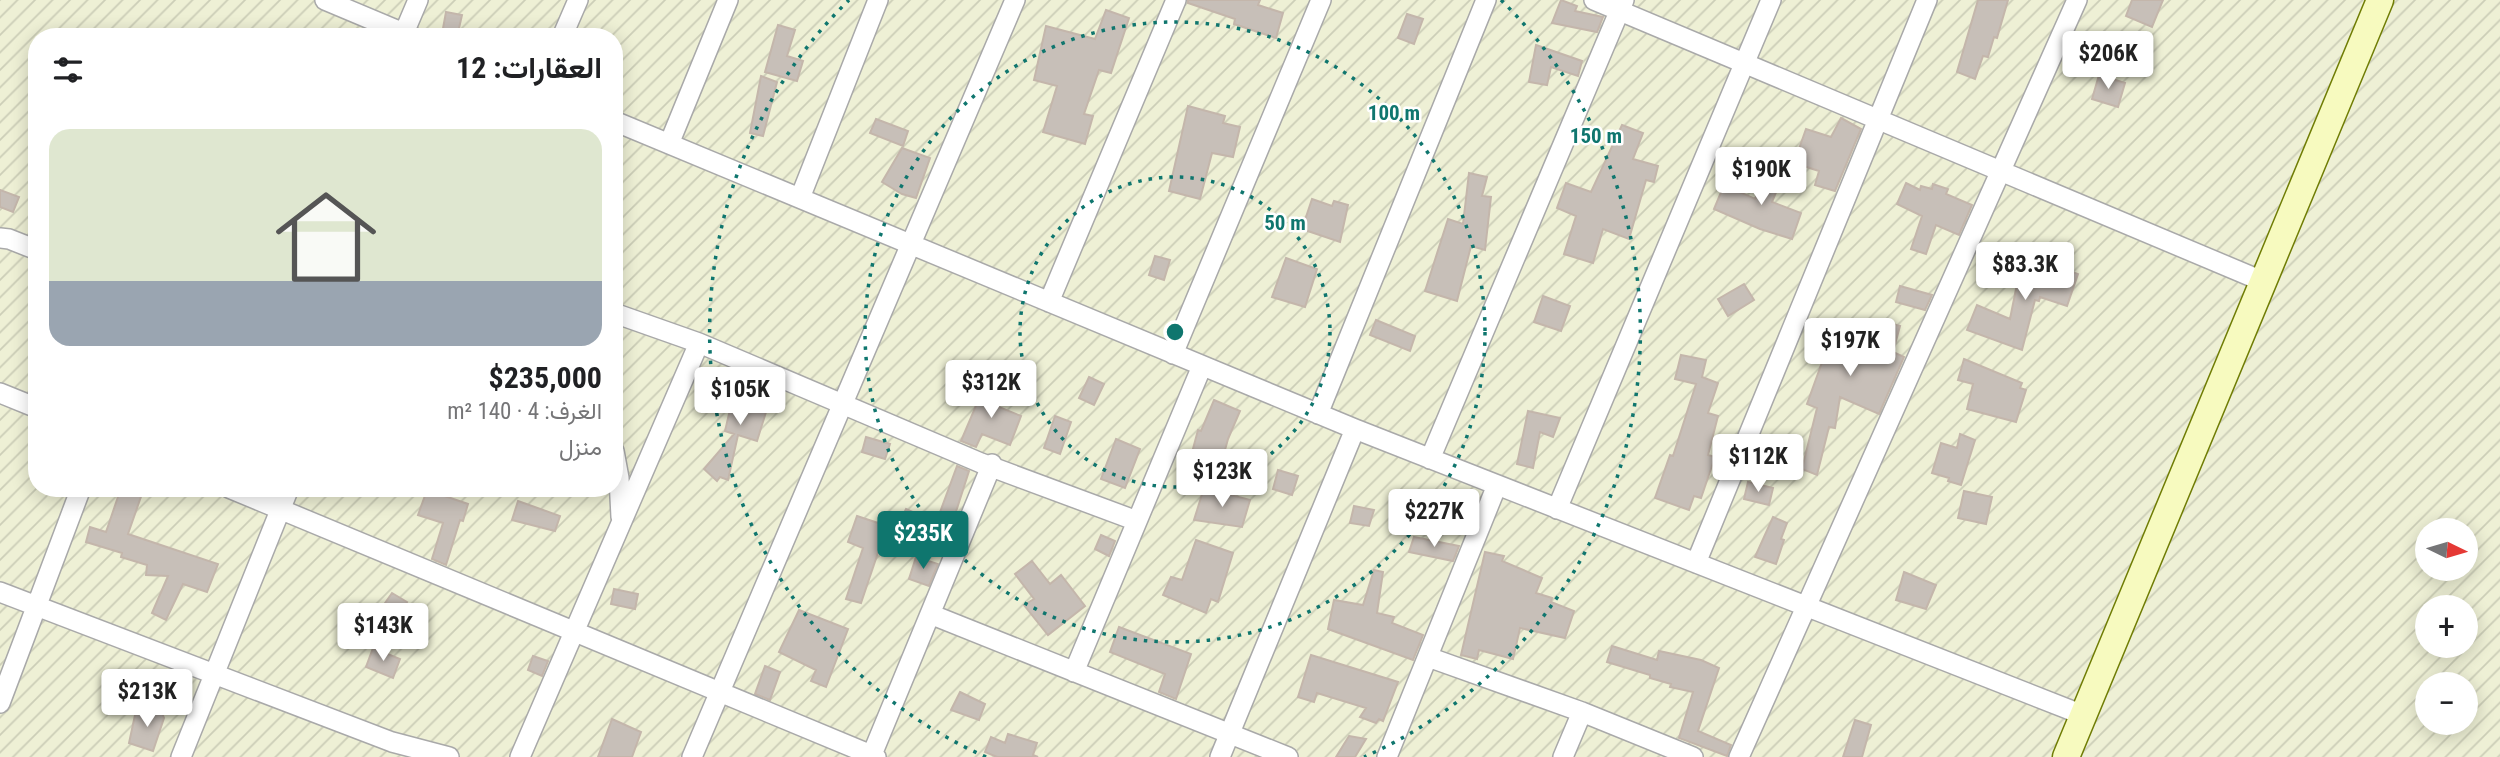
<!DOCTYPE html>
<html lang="ar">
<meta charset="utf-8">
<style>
:root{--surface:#fff;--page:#f6f6f6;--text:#202124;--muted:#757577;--accent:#0f766e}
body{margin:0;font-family:"Roboto Condensed",Vazirmatn,sans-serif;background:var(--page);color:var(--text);direction:rtl;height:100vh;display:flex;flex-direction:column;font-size:26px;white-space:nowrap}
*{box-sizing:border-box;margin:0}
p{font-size:23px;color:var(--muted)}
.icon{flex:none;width:38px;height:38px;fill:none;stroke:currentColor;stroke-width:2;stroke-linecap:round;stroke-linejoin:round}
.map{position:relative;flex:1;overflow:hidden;direction:ltr}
.drawer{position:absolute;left:28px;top:28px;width:595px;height:469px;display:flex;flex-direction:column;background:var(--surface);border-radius:28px;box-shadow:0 4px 18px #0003;direction:rtl}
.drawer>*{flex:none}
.needle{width:46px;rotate:95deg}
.tools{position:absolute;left:2415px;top:518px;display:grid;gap:14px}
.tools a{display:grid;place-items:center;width:63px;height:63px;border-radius:50%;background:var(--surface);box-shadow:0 4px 18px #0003;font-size:35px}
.price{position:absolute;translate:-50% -60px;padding:0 16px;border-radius:7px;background:#fff;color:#222;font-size:23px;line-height:46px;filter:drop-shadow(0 2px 4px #0008)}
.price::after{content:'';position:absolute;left:50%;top:42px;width:21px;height:16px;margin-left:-10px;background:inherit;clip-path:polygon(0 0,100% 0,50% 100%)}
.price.on{background:var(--accent);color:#fff}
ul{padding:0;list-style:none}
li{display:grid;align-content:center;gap:14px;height:371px;padding:0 21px}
li span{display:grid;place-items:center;height:217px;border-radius:21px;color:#555}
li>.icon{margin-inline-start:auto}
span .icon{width:126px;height:126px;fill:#fffc;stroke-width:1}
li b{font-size:30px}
h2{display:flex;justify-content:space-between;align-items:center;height:84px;padding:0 21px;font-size:30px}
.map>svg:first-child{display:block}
</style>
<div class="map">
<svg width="2500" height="757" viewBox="0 0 2500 757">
<defs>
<pattern id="farmland-furrows" width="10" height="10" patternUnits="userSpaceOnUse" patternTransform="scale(1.75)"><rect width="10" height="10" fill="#eef0d5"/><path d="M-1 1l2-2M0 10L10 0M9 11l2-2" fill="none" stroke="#ccceb7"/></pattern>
</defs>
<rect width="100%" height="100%" fill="#f2efe9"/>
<path fill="url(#farmland-furrows)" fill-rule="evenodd" d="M0,0h2500v757h-2500zM37,37h577v451h-577zM2427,530h39v39h-39zM2427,607h39v39h-39zM2427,684h39v39h-39z"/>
<path fill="#c7bfb8" stroke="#c4b6ab" stroke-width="2" d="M1188,0h72l-2,5 25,8 -7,25 -42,-14 1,-5 -47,-16z
M1561,0l16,6 -2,5 28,6 -6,15 -45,-9z
M1978,0h30l-11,38 -3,-1 -6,20 -5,-1 -8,23 -18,-7z
M2132,0h31l-11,27 -26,-11z
M1106,10l23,8 -18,55 -12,-3 -15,44 9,2 -8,28 -42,-12 14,-46 -23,-6 12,-54 49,13z
M446,12l16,3 -5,22 -15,-3z
M1407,14l16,5 -9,25 -16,-6z
M778,25l17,5 -8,26 16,5 -6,20 -32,-9z
M1536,45l46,16 -4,15 -27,-9 -4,18 -18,-3z
M2099,75l26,8 -7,24 -26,-8z
M761,76l16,6 -14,54 -13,-3z
M1188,106l37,10 -2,7 17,4 -7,30 -21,-4 -12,46 -31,-8z
M1841,118l20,11 -26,62 -20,-6 4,-14 -25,-8 12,-34 25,8z
M876,119l32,12 -5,15 -33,-13z
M1622,125l21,8 -10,26 25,7 -4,16 -8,-2 -17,59 -26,-10 -10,34 -29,-9 12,-38 -19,-8 9,-25 25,9z
M902,148l28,10 -14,40 -14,-4 -20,-12z
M1770,167l14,6 -12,29 29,11 -9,26 -32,-10 -46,-20 10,-24 31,14z
M1469,173l18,4 -5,19 9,1 -6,53 -14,-4 -14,55 -32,-10 23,-72 15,5z
M1906,183l14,7 1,-4 11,3 1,-5 15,5 -2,5 26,11 -13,30 -23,-10 -10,29 -15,-5 11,-33 -25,-12z
M0,190l19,7 -6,15 -13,-5z
M1312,199l20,7 2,-5 14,4 -8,37 -38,-13z
M2023,254l55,20 -11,32 -27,-9 -1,4 -4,-1 -13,50 -55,-20 10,-25 33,14z
M1155,256l15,4 -6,20 -15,-5z
M1286,258l31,11 -12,38 -33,-10z
M1744,284l10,16 -26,16 -10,-17z
M1900,286l32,9 -7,15 -29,-8z
M1543,296l27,10 -9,25 -27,-9z
M1376,320l39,16 -5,15 -40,-16z
M1825,320l46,21 6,-21 23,6 -7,26 11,5 -25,57 -39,-17 -5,31 -6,-1 -12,48 -15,-6 15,-61 -10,-4 22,-61 -14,-3 3,-19 6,2z
M1681,355l25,5 -4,17 16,6 -10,30 10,3 -10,39 7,2 -14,41 -7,-2 -5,14 -34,-12 15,-43 3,1 23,-72 -21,-5z
M1964,359l58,24 -2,5 6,2 -10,32 -49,-13 6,-25 -15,-4z
M1089,377l15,7 -10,21 -15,-7z
M986,382l15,7 -7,16 27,11 -11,29 -28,-11 -6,13 -15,-6z
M736,384l28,7 -1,3 8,2 -14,45 -19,-6 -10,45 -8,-3 -3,4 -13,-12 30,-35 -9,-3z
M1214,400l26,11 -12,28 -8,29 -30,-8 8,-30 3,1z
M1528,411l32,7 -7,19 -13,-5 -7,36 -16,-4z
M1055,416l16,6 -11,32 -16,-6z
M1960,434l15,6 -14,45 -13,-4 1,-3 -17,-5 9,-30 16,5z
M866,437l24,7 -5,15 -23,-7z
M1116,439l24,10 -15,39 -24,-9z
M957,466l12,5 -16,50 -14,-6z
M1278,470l20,6 -6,19 -19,-6z
M1748,482l25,6 -4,17 -25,-6z
M121,488h23l-16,46 90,30 -11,28 -24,-8 -17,36 -14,-7 16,-37 -22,-1 1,-10 -26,-8 1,-4 -36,-11 4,-15 16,5z
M1204,488l46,12 -8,27 -48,-7z
M427,490l41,14 -5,17 -3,-1 -14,45 -14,-6 11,-36 -25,-8z
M1964,491l28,6 -6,27 -28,-6z
M518,501l42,15 -5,15 -43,-11z
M1354,506l20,4 -5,16 -19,-3z
M906,509l22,10 -11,28 -25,-9z
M857,516l30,10 -26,77 -15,-4 17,-51 -15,-6z
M1773,517l14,6 -6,16 3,1 -8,24 -21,-7z
M1101,535l14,6 -6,15 -14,-7z
M1414,537l45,9 -6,15 -44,-9z
M1196,540l37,13 -15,49 -7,-3 -5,14 -43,-18 8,-18 11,3z
M1485,552l19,4 -2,5 40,17 -6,15 16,5 -1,4 23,9 -9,27 -45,-10 -7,31 -34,-9 -2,9 -16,-4z
M916,557l22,7 -9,22 -20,-7z
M1032,561l18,23 11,-9 24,31 -37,29 -24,-30 10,-6 -19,-25z
M1374,570l9,2 -6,41 17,4 -2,6 31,12 -10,25 -85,-31 6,-29 29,5z
M1904,572l32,13 -10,24 -30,-9z
M614,589l24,5 -3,15 -24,-5z
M392,593l15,9 -9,14 -15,-10z
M799,610l49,19 -22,58 -15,-6 5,-11 -37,-18z
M1119,627l72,27 -15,45 -17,-7 6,-18 -55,-22z
M1612,646l45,14 2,-9 42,9 18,8 -21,63 33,14 -4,11 -48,-18 14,-46 -23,-5 1,-3 -21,-6v-3l-43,-13z
M373,648l27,11 -7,19 -27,-11z
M1311,655l87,27 -15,39 -4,-2 -3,4 -16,-6 6,-9 -49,-15 -3,9 -16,-5z
M533,656l15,5 -6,15 -14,-6z
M765,666l15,6 -10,28 -15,-6z
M960,692l25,12 -6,16 -28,-10z
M160,707l4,11 -11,33 -24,-8 6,-28z
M612,719l29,13 -9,25h-34z
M1855,720l16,5 -9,32h-19z
M1008,734l29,9 -4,12 5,2h-41l-12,-5 6,-15 14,6z
M1349,736l17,3 -11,18h-19z"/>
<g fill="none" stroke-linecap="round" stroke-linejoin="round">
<g stroke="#a9a9a9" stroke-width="22">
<path id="minor" d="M325,0l88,37
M1594,0l668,281
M404,33l14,-33
M562,37l16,-37
M614,121l741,308 728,286
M669,144l59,-144
M800,198l78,-198
M0,238l9,1 28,11
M1049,302l127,-302
M614,313l85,30 282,120 156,58
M1173,354l148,-354
M0,393l37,15
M1318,414l168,-414
M614,451l5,27 2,39
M1430,459l194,-459
M229,488l647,269
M1557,509l214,-509
M1696,563l231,-563
M0,592l392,150 57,15
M930,614l358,143
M1428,657l154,55 111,45
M1074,672l128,-306
M0,703l81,-215
M181,757l108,-269
M520,757l179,-414
M692,757l323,-757
M871,757l121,-293
M1220,757l135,-328
M1387,757l110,-272
M1563,757l19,-45
M1739,757l338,-757"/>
</g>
<g stroke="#707d05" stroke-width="29">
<path id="secondary" d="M2066,757l314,-757"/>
</g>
<use href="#minor" stroke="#fff" stroke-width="19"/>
<use href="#secondary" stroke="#f7fabf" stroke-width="26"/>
</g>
<g fill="none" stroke="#0f766e" stroke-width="3.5" stroke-dasharray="3.5 7">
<circle cx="1175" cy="332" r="155"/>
<circle cx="1175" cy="332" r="310"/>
<path d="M986 757A465 465 0 0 1 849 0M1501 0A465 465 0 0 1 1364 757"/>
</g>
<circle cx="1175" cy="332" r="10" fill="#0f766e" stroke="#fff" stroke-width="3.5"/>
<g font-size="21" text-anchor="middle" font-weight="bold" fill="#0f766e" stroke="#fff" stroke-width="5" stroke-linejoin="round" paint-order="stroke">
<text x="1394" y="120">100 m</text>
<text x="1596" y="143">150 m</text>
<text x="1285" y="230">50 m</text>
</g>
</svg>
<div class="tools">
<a><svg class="needle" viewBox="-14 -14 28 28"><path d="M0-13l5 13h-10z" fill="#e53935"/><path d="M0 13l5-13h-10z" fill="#757577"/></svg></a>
<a>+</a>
<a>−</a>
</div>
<b class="price" style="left:2108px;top:91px">$206K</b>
<b class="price" style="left:1761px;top:207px">$190K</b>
<b class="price" style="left:2025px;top:302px">$83.3K</b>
<b class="price" style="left:1850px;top:378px">$197K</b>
<b class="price" style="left:991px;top:420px">$312K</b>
<b class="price" style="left:740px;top:427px">$105K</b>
<b class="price" style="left:1758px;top:494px">$112K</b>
<b class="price" style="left:1222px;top:509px">$123K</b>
<b class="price" style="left:1434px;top:549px">$227K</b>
<b class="price on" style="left:923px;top:571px">$235K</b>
<b class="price" style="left:383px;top:663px">$143K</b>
<b class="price" style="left:147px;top:729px">$213K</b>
<section class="drawer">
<h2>العقارات: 12<svg class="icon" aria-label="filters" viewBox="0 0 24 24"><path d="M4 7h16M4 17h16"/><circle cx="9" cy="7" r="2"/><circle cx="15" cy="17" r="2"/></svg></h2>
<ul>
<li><span style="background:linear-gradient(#dfe7d0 70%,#9aa5b1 0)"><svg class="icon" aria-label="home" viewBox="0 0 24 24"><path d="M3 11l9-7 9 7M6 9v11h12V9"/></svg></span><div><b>$235,000</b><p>الغرف: 4 · 140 m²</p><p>منزل</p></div></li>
</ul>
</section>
</div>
